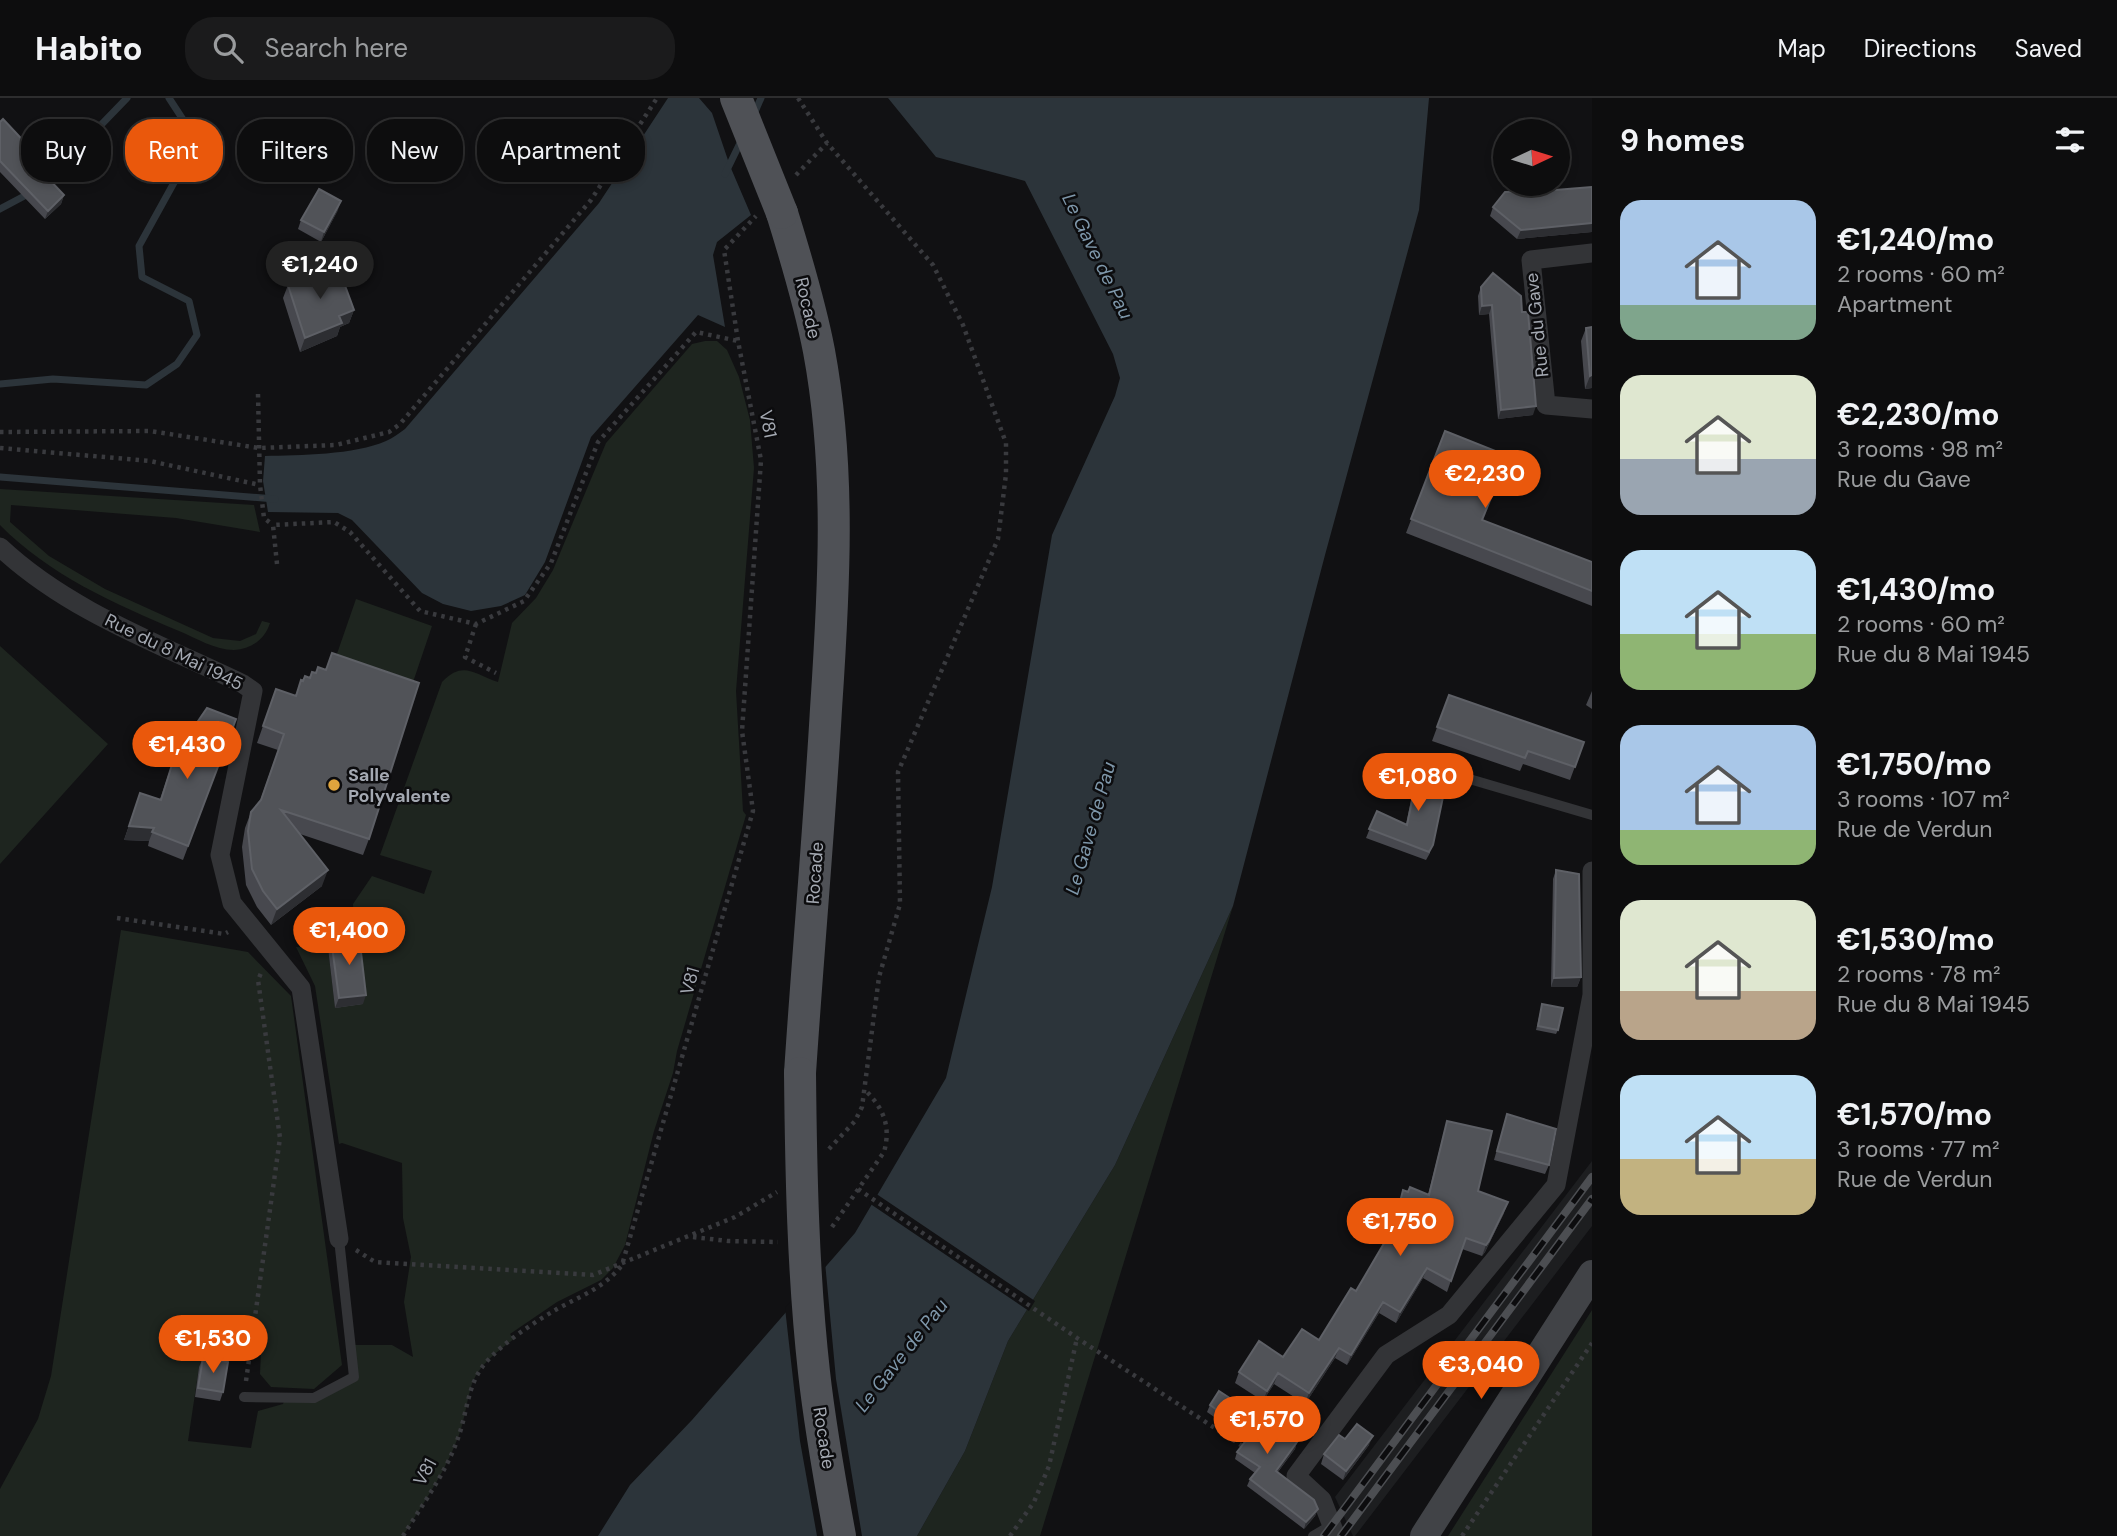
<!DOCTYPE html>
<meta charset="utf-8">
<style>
:root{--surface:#0d0d0e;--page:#1b1b1c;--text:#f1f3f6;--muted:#9a9c9e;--line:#2d2d2e;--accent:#ea580c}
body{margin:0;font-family:"DM Sans",sans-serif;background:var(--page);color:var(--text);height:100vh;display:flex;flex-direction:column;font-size:26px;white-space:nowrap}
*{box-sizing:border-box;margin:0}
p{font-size:23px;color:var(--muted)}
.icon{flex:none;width:38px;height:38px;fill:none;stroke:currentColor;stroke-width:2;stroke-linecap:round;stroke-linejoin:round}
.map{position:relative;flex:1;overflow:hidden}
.panel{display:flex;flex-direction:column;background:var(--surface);width:525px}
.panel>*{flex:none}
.banner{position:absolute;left:21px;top:21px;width:665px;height:63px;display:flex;gap:14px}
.needle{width:46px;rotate:86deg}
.controls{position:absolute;left:1493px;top:21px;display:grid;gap:14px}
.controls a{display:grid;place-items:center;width:77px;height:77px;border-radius:50%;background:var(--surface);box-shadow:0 4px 10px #0003,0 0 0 2px var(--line);font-size:35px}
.price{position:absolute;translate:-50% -60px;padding:0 16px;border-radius:24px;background:var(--accent);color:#fff;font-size:23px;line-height:46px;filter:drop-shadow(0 2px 4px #0008)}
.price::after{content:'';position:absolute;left:50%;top:42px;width:21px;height:16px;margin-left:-10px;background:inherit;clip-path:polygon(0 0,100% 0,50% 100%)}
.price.current{background:#222;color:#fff}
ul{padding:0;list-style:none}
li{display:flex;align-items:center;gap:21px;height:175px;padding:0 28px}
li span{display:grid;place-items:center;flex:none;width:196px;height:140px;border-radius:21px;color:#555}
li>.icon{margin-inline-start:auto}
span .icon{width:84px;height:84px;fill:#fffc;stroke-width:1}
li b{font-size:30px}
h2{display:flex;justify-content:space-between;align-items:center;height:84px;padding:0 28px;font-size:30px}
.tag{padding:0 24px;border-radius:28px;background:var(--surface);box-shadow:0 4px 10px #0003,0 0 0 2px var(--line);font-size:24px;line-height:63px}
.tag.current{background:var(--accent);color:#fff}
header{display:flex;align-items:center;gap:42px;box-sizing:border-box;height:98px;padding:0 35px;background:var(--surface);border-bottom:2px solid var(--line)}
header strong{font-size:33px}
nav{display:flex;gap:38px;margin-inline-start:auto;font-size:24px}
.search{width:490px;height:63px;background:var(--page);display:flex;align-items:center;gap:18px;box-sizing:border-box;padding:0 24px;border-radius:28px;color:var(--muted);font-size:26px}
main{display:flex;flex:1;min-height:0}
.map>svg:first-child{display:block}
</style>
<header>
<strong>Habito</strong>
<div class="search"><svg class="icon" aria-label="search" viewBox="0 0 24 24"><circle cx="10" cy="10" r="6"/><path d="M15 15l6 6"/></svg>Search here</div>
<nav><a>Map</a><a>Directions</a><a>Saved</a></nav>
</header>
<main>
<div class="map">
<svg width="1592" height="1438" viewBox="0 0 1592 1438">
<rect width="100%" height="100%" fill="#111113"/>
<path fill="#1d1e20" d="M1592,1063v65l-237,310h-2l-18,-39z"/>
<path fill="#1e251f" d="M705,243h12l10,9 12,27 11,43 4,48 -18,223 7,120 3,4 -69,236 -4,22 -19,58 -29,114 -12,23 -12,12 -44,22 -47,32 4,5c-17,13 -36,26 -43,48 -5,17 -7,37 -14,53 -13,34 -35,65 -54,96h-403v-47l38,-70 13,-43 70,-446 127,22 43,44 51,369 -28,24 -43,-2 -11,-13 1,-22 -33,-4 -3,23 -26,-4 -11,74 63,7 7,-37 25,-7 2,-6h29l40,-21 -3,-32h41l21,12 -9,-55 7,-45 -8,-39 -1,-55 -60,-20 -3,1 -24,-158 -19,-39 32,1 7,59 20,-63 -2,-40 19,-28 52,18 8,-23 -52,-16 62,-173c21,-22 32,-8 56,0l14,-59 24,-25 17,-28 53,-127 86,-99z
M0,391l254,16 6,27 -84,-14 -165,-13 -1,17 39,34 56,33 108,49 27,3 16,-7 6,-13 8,2c-5,16 -18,26 -36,27 -19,0 -38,-12 -55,-19 -64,-27 -130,-56 -179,-106z
M356,501l76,27 -24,71 -77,-26z
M0,548l108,98 -108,120z
M1233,808l-193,630h-123l48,-85 43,-110 107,-176z
M1592,1212v226h-144z"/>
<path fill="#2c343a" d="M668,0h31l13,15 18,53 21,49 -34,27 -4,13 12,72 -27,-12 -107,122 -46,125 -20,33 -24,11 -30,5 -28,-7 -21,-11 -70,-73 -14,-7 -70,-1 -5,-31 2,-25c34,-1 90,-1 121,-15 7,-3 13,-8 19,-12l194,-226z
M888,0h541l-10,112 -94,345 -92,351 -118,259 -107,176 -43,110 -48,85h-319l32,-51 62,-65 163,-187 91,-155 46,-191 60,-352 63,-139 5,-18 -7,-24 -88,-173 -89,-24z"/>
<path fill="#111113" d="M875,1095l160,108 -6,10 -160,-108z
M825,1164l11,117 26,157h-45l-17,-95 -15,-133z"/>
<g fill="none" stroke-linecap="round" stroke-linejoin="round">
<path stroke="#2c343a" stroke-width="7" d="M754,16l7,-16
M725,76l16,-33
M43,87l84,-87
M0,111l30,-16
M0,286l53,-5 93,6 31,-21 20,-29 -8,-34 -47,-24 -3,-31 58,-105 -28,-43
M0,379l275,22"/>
<path stroke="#393a3e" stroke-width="4.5" stroke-dasharray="3.5 5" stroke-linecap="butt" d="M798,0l29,45 106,122 30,60 43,118v31l-8,65 -100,233 2,132 -21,73 -17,130 -7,14 -26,28
M796,77l31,-32
M258,296l2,91 4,33 9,7
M0,334l150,-1 109,17 77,-3 53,-13 11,-8 191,-224 66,-102
M0,350l150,13 110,24
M277,466l-4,-39 61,-3 16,10 70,79 56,13 48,-23 27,-38 47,-121 98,-110 42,9
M476,526l-11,33 31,16
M117,820l107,16 4,-2
M858,1091l219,149 170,111
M832,1129l52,-75c7,-25 0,-43 -18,-61
M693,1139l35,4 50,1
M356,1152l19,12 218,13 142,-58 42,-25
M246,1283l34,-243 -22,-158 4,-9
M403,1438c19,-31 43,-63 55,-98 10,-27 9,-56 30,-78 19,-20 45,-37 69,-51 24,-13 48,-22 65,-44l131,-454 -11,-80 19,-271 -23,-119 -14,-91 32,-34
M1010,1438l24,-34 15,-36 28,-128
M1462,1438l130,-193"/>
<path stroke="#333437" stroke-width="10" d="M1408,663l184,54
M244,1299l70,1 40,-21 -15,-138
M1313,1438l19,-11"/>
<path stroke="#333437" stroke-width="19" d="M1592,155l-61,7 15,145 46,4
M0,449c68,64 160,97 243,137l10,7 -33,164 12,48 69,85 38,251
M1336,1438l-14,-36 -26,-24 90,-121 63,-40 107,-130 36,-190v-124"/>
<path stroke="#414347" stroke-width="28" d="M1424,1438l168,-262"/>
<path stroke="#4f5156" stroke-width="32" d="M782,115c14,45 28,91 37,138 22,118 15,239 7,358 -7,122 -18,243 -26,364"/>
<g stroke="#4c4e52" stroke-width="8">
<path id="rail" d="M1324,1438l268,-359
M1341,1438l251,-337"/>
</g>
<use href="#rail" stroke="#0c0c0e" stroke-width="5" stroke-dasharray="16" stroke-linecap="butt"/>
<path stroke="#4f5156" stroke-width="32" d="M736,0l46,115
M800,975c1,100 3,200 14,299 6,55 16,110 26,164"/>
</g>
<path fill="#47484e" d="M0,24l28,35 36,38 -3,9 -16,15 -45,-47z
M1592,89v45l-75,7 -27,-23 3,-9 62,-17z
M338,112l-17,32 -23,-13 3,-9z
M332,177l22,35 -5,13 -9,4 -3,9 -37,16 -17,-54 5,-13z
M1481,189l41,25 11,103 -35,4 -9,-105 -10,1 -1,-19z
M1586,230l6,60 -7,1 -4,-48z
M1445,333l38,89 109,42v44l-186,-73z
M276,591l93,150 -6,16 -63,-21 22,52 -51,39 -14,-18 -11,-22 -4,-38 3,-19 6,-16 9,-11 18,-51 -21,-7z
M1592,593v18l-6,-4z
M1449,597l135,47 -14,38 -47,-16 -3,7 -88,-30z
M236,621l-53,141 -35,-14 1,-5 -25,-1 16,-47 20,6 15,-44z
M1419,669l11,86 -4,7 -60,-22 11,-27 29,13 10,-48z
M1556,772l25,107 -4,10h-26l2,-108z
M331,841l32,65 -28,4 -7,-60z
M1542,906l16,26 -2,4 -20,-4z
M1507,1016l42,51 -4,9 -51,-14z
M1447,1023l31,70 26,22 -19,39 -3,4 -20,-7 -15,43 -24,-14 -27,45 -17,-10 -32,52 -12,-7 -30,46 -31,-20 -11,17 -28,-18 4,-11 44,-15 36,-17 37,-49 38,-65 -1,-1 10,-35 25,5 16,-63z
M203,1260l20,34 -3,9 -25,-4 4,-30z
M1210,1307l87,37 -2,7 -17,23 40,37 -3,7 -11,13 -57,-43 3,-7 5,-6 -20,-14 2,-7 10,-12 -40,-28z
M1345,1341l24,6 -26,35 -22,-16 3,-10z"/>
<path fill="#2d2e32" d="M64,97l-3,9 -16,15 3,-8z
M341,103l-3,9 -17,32 3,-10z
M1592,125v9l-75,7 4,-9z
M1492,207l-3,9 -10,1 3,-9z
M354,212l-5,13 -9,4 -3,9 -37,16 5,-14 34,-22z
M1592,277v13l-7,1 5,-13z
M1536,308l-3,9 -35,4 3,-9z
M129,728l25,2 -5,13 -25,-1z
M328,772l-6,16 -51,39 6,-16z
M1581,879l-4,10h-26l3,-9z
M366,897l-3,9 -28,4 4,-10z
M1508,1104l-4,11 -19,39 -3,4 4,-11z
M1427,1170l-4,10 -27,45 4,-11z
M1383,1204l-4,11 -32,52 4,-10z
M1339,1250l-4,10 -30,46 4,-11z
M1278,1275l-4,11 -11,17 4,-10z
M1373,1338l-4,9 -26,35 3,-9z
M1297,1344l-2,7 -22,29 3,-7z
M1318,1411l-3,7 -11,13 2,-7z"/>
<path fill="#515358" stroke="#5e6066" stroke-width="2" d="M3,21l28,30 -6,5 39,41 -16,16 -48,-50v-39z
M1592,89v36l-71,7 -28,-23 12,-15 50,-2z
M319,91l22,12 -17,31 -23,-12z
M329,170l3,7 8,-3 14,38 -15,6 3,7 -37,15 -17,-53z
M1493,175l28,23 1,16h6l8,94 -35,4 -9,-105 -10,1 -1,-19z
M1592,229v48l-2,1 -4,-48z
M1445,333l63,25 -26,64 110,42v29l-181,-72z
M332,555l87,30 -50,156 -88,-29 47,60 -51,39 -14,-18 -11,-22 -4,-38 3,-19 10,-12 23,-66 -21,-8 13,-37 20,7 5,-16 2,1 2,-5 5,2 2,-6 4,1 2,-6 8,3z
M1449,597l135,47 -9,25 -47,-16 -3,7 -88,-31z
M207,610l29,11 -48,127 -36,-14 2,-4 -25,-2 11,-33 21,7 14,-45z
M1419,669l29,6 -15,72 -4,7 -60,-23 8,-18 30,14z
M1556,772l23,4 2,103 -27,1z
M359,837l7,60 -27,3 -8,-59z
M1542,906l21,4 -5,22 -20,-4z
M1507,1016l49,15 -7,36 -52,-14z
M1447,1023l45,10 -14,60 30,11 -19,39 -3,4 -20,-7 -15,43 -24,-13 -27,44 -17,-10 -32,53 -12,-7 -30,45 -31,-20 -11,18 -28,-19 20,-31 24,16 19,-28 17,11 32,-52 5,3 44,-75 -3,-2 6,-24 5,2 2,-5 19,8z
M203,1260l25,4 -5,30 -25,-4z
M1219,1293l78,51 -21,29 38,29 4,9 -12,13 -56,-43 10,-12 -23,-15 14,-18 -41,-29z
M1357,1326l16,12 -27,35 -22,-17 15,-19 6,4z"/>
<circle fill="#dfa43d" stroke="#0c0c0e" stroke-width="2.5" cx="334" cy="687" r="7"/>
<g text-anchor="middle" stroke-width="5" stroke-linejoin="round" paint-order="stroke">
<g font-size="18" fill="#a4a9b2" stroke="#0c0c0e">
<text transform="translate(808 210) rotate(77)" y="6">Rocade</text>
<text transform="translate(1537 227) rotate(-96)" y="6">Rue du Gave</text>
<text transform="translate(768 326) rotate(79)" y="6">V81</text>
<text transform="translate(174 554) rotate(26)" y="6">Rue du 8 Mai 1945</text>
<text transform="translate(815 775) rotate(-86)" y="6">Rocade</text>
<text transform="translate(690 883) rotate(-74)" y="6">V81</text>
<text transform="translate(824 1340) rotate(81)" y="6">Rocade</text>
<text transform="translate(425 1374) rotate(-61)" y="6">V81</text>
</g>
<g font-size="18" font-weight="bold" fill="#a4a9b2" stroke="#0c0c0e" text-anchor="start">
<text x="348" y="683">Salle<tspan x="348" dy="21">Polyvalente</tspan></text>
</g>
<g font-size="19" font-style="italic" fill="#7e97aa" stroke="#0c0c0e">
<text transform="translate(1098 158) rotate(64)" y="7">Le Gave de Pau</text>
<text transform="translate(1090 730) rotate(-74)" y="7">Le Gave de Pau</text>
<text transform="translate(901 1257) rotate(-52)" y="7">Le Gave de Pau</text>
</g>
</g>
</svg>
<div class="controls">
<a><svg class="needle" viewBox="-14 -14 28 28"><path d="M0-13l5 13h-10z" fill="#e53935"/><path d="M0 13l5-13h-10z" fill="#9a9c9e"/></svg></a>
</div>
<b class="price current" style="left:320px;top:203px">€1,240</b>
<b class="price" style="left:1485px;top:412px">€2,230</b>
<b class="price" style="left:187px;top:683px">€1,430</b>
<b class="price" style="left:1418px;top:715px">€1,080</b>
<b class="price" style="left:349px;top:869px">€1,400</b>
<b class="price" style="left:1400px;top:1160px">€1,750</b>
<b class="price" style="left:213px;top:1277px">€1,530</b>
<b class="price" style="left:1481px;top:1303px">€3,040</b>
<b class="price" style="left:1267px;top:1358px">€1,570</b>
<div class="banner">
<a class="tag">Buy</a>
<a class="tag current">Rent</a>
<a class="tag">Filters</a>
<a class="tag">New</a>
<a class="tag">Apartment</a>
</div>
</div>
<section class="panel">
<h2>9 homes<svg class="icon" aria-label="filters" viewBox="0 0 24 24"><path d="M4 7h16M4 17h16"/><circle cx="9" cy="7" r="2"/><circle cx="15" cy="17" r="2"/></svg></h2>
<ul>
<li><span style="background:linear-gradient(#a9c7e8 75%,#7fa58c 0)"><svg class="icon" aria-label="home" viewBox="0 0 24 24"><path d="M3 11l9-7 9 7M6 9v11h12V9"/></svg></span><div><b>€1,240/mo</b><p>2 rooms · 60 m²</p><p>Apartment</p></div></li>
<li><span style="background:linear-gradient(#dfe7d0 60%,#9aa5b1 0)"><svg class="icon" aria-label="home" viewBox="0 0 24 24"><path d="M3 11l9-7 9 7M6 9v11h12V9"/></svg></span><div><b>€2,230/mo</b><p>3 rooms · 98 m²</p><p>Rue du Gave</p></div></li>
<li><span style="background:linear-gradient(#bfe0f5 60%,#8fb573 0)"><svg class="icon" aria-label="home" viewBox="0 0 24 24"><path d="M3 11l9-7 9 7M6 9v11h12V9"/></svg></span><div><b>€1,430/mo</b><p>2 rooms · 60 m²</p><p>Rue du 8 Mai 1945</p></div></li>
<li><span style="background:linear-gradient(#a9c7e8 75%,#8fb573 0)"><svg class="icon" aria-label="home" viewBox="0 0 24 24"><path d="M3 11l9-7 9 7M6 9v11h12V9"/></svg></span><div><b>€1,750/mo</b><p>3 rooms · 107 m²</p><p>Rue de Verdun</p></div></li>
<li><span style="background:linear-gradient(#dfe7d0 65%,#b9a48a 0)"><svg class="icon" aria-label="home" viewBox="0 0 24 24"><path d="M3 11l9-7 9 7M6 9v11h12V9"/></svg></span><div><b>€1,530/mo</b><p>2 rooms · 78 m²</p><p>Rue du 8 Mai 1945</p></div></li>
<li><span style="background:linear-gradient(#bfe0f5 60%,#c2b280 0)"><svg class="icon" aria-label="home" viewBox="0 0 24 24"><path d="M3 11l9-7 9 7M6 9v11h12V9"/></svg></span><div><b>€1,570/mo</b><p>3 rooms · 77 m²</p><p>Rue de Verdun</p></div></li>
</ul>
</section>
</main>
